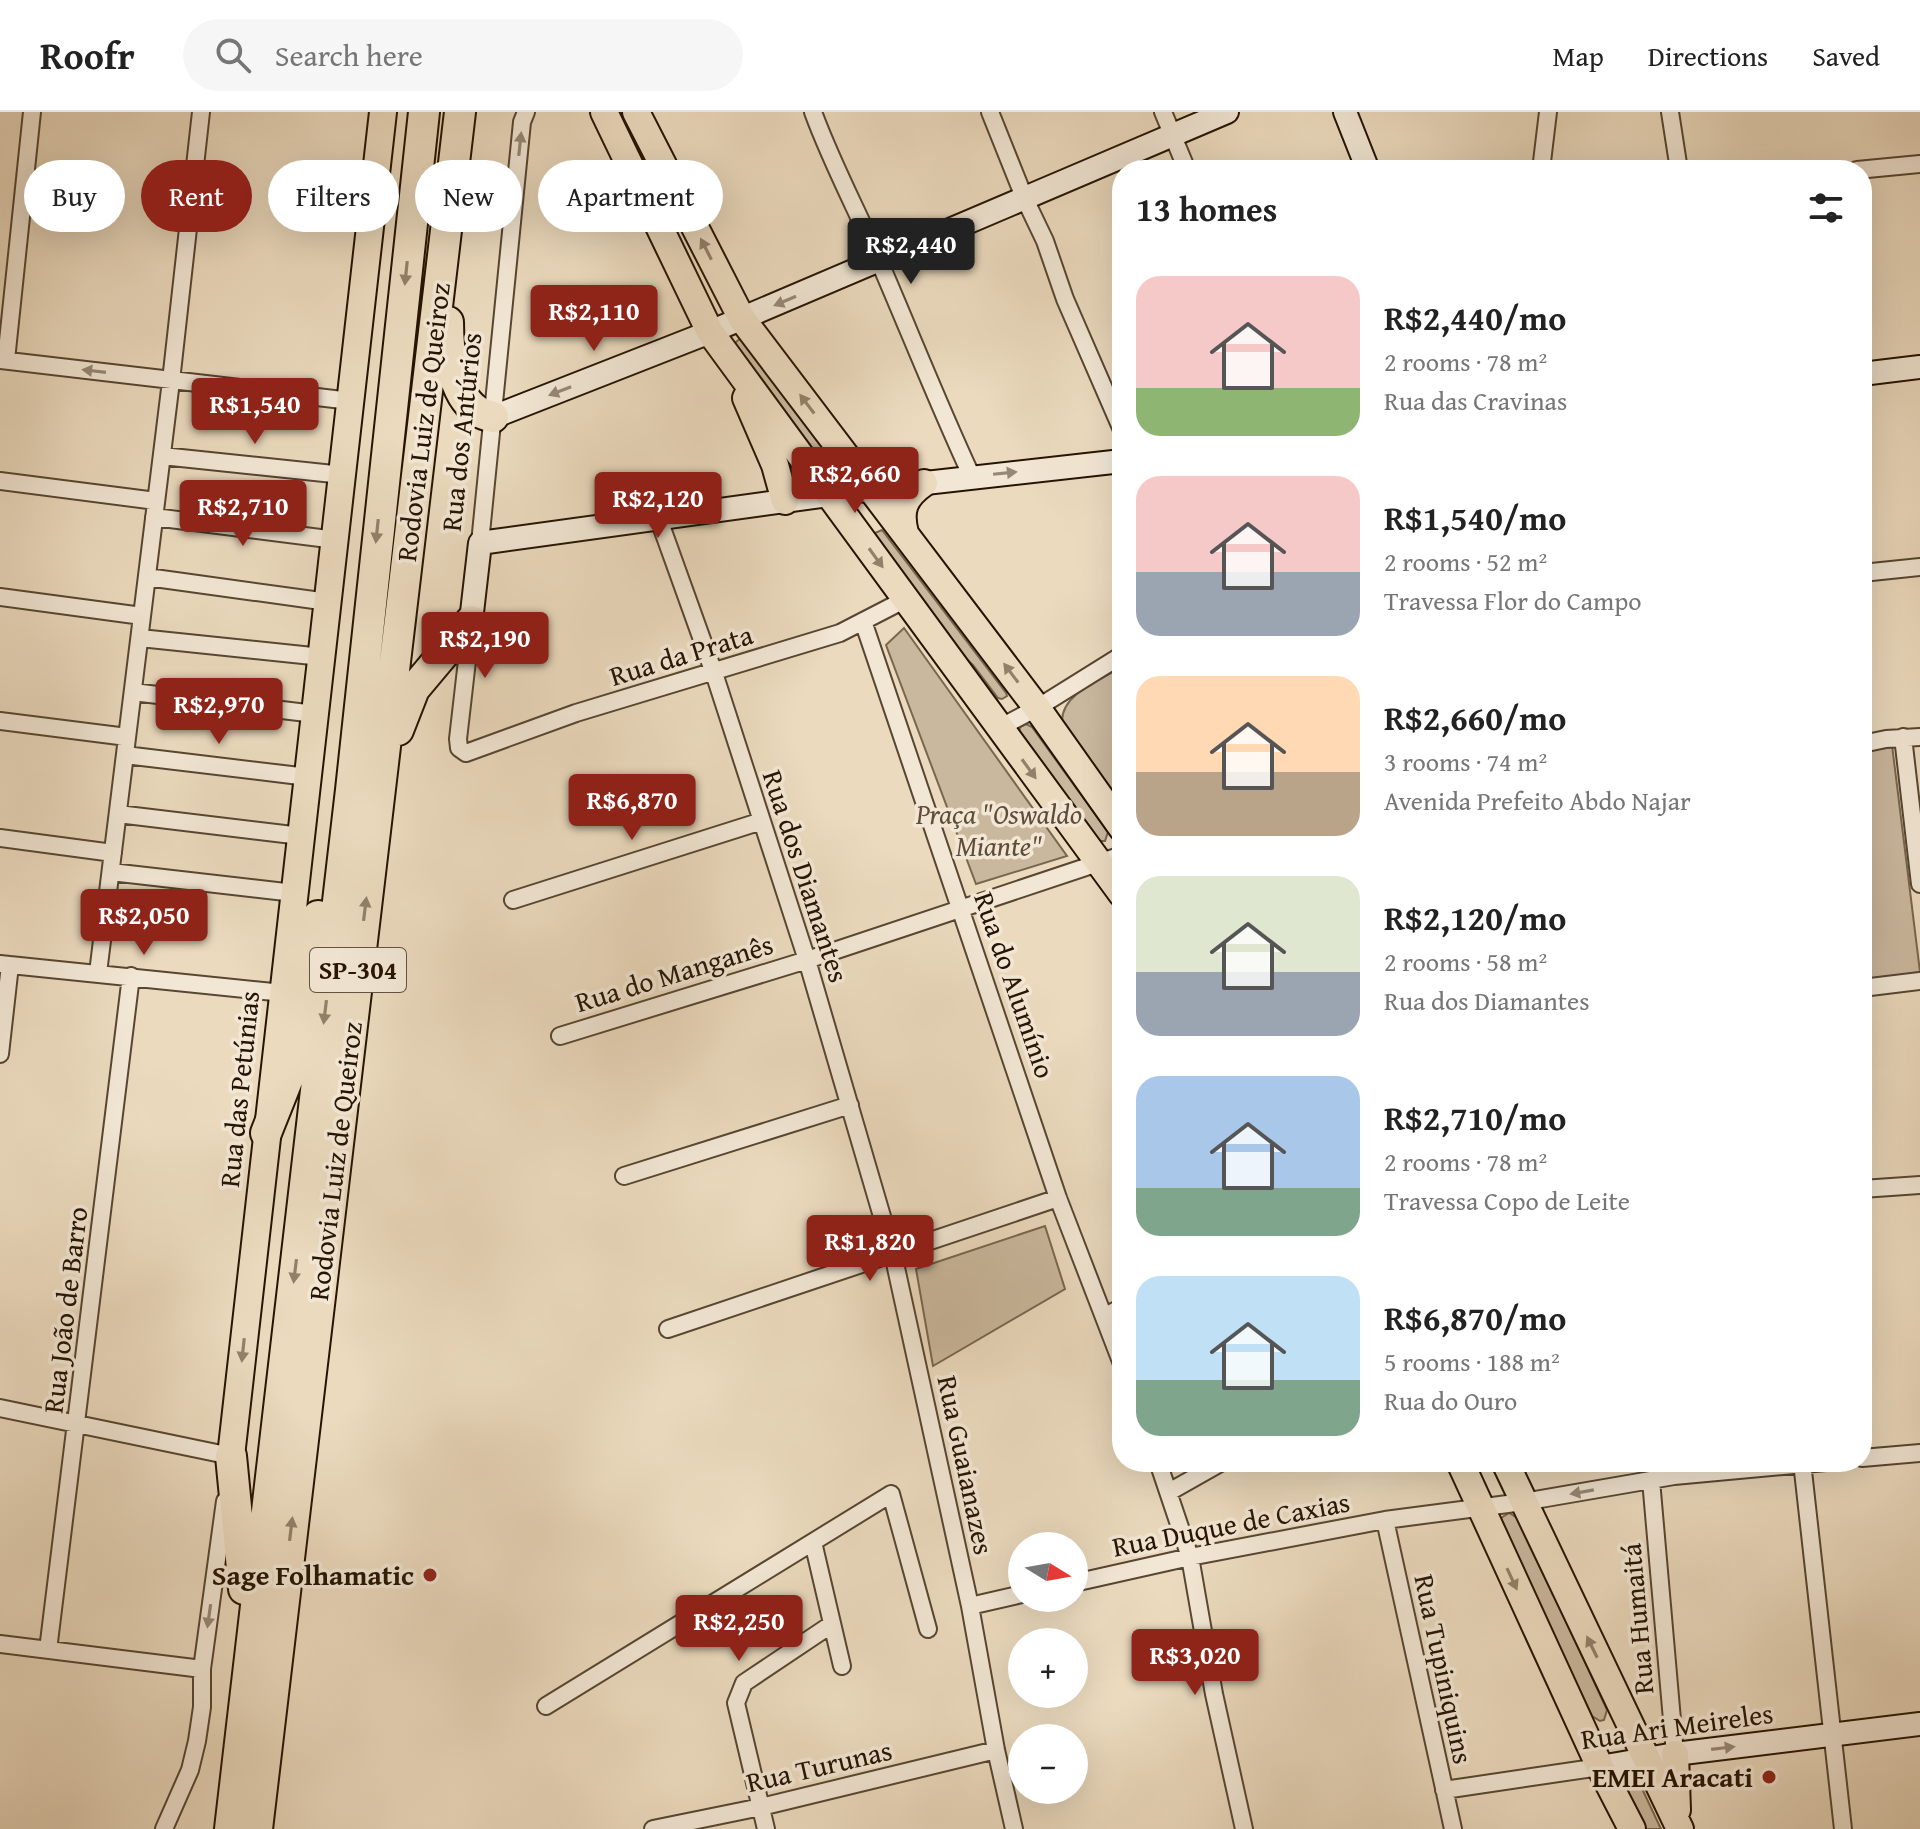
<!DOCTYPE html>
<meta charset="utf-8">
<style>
:root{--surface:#fff;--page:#f6f6f6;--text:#222;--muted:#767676;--line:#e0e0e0;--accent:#8f2418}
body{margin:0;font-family:"Gentium Book Plus",serif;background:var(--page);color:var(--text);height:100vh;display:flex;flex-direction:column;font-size:30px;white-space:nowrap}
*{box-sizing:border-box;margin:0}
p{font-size:26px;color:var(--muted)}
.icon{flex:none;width:44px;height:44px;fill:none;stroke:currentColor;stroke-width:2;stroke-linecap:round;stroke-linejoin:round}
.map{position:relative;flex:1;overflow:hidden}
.sheet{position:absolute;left:1112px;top:48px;width:760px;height:1312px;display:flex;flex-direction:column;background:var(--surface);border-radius:32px;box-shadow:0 8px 32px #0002}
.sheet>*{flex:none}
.guide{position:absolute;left:24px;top:48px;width:760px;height:72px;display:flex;gap:16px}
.needle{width:52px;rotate:101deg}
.buttons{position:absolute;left:1008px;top:1420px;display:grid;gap:16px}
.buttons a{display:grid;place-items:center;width:80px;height:80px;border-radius:50%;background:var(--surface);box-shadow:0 8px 32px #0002;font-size:40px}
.price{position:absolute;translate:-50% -68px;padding:0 18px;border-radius:8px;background:var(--accent);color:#fff;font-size:26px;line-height:52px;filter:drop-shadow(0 2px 4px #0008)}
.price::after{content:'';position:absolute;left:50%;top:48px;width:24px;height:18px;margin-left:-12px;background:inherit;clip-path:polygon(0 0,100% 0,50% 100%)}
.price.on{background:#222;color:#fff}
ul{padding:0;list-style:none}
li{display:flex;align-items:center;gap:24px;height:200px;padding:0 24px}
li span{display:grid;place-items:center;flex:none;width:224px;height:160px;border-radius:24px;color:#555}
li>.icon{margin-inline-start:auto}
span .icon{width:96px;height:96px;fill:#fffc;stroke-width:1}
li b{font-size:34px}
h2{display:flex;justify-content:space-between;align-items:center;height:96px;padding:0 24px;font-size:34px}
.chip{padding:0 28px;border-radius:36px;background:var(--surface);box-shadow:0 8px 32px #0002;font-size:28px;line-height:72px}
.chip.on{background:var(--accent);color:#fff}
header{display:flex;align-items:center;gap:48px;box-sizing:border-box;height:112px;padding:0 40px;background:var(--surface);border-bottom:2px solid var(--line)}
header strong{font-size:38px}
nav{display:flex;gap:44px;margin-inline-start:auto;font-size:28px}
.search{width:560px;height:72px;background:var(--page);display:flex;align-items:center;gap:20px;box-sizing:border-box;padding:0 28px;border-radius:44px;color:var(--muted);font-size:30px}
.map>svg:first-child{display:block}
</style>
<header>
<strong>Roofr</strong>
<div class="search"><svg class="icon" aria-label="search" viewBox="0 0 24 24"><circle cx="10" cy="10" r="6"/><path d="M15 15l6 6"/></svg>Search here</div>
<nav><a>Map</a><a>Directions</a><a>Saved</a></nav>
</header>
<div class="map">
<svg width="1920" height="1717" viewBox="0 0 1920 1717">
<rect width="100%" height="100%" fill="#ebdabe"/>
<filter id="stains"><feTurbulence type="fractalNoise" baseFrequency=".0025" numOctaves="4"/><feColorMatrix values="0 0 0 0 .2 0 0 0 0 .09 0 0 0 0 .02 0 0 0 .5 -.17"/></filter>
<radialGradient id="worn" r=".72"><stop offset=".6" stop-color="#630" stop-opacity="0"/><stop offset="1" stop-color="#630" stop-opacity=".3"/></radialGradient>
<path fill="#cab89e" stroke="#786650" stroke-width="2" d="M741,226l87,115 -13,3 -79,-106v-8z
M882,418l124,163 1,3 -5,3 -4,-1 -25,-33 -25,-22 -80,-107z
M904,516l163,228 -91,28 -90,-239z
M1122,555v140l-60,-86c0,-28 39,-41 60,-54z
M1026,612l6,3 76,105 -3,9h-6l-80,-107 1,-7z
M1892,633l28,227 -58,9v-230z
M1045,1114l20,63 -132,77 -17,-97z
M1509,1401l10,6 88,191 -3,10 -4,1 -8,-5 -91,-191v-7z
M1638,1668l23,49h-20l-22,-47z"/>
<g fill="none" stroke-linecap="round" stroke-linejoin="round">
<g stroke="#574631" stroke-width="20">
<path id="minor" d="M813,0c19,52 45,100 67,151 31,72 59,143 92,214
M990,0l34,85 21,44 20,58 57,131
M1163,0l24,58
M1670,0l9,58
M1541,58l7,-58
M1857,58l63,-6
M0,248l351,41
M6,248l26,-248
M162,344l181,19
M0,369l156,20
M154,405l182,23
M658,405l56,156 93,287 86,294 77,352 26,144 18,79
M480,431l42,-421 4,-10
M1862,461l58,-6
M147,465l181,25
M0,485l142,19
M863,509l195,577 64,166
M471,514l-13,113 1,9 7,5 110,-40 264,-80 66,-34
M140,526l182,19
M133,580l182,22
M0,609l127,16
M999,616l38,-20 85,-53
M1903,625l17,147
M1862,632l24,-5 34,-2
M125,643l183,22
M118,702l183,22
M0,726l113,15
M111,760l183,21
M513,788l249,-79
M0,852l283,29
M98,861l73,-592 30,-269
M1862,876l58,-7
M560,924l247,-76 315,-105
M0,942l10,-89
M624,1064l226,-71
M1862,1077l58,-4
M1104,1205l18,-10
M668,1217l390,-131
M0,1296l231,48 -1,6
M1862,1346l58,-5
M1158,1350l32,95 24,137 30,135
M1802,1350l41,367
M1651,1368l24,274
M1169,1380l53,-30
M1385,1408l68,309
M813,1430l29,124
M1074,1471l116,-26 195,-37 138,-18 151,-26 152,-14
M970,1494l52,-12
M0,1532l202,25
M48,1538l83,-674
M546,1594l345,-212 37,135
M1444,1678l156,-23
M164,1717l26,-59 7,-29 5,-34v-38l23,-168
M653,1717l108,-22 235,-57
M766,1717l-30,-126 8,-20 88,-59"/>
</g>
<g stroke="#261402" stroke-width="26">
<path id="secondary" d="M1345,0l23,58
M1862,262l58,-7
M493,305l217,-85 517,-220
M471,509l9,-78 392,-54 250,-28
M1600,1655l75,-13 245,-30"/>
</g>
<g stroke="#261402" stroke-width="30">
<path id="primary" d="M604,0l106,220 412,562
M636,0l106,207 295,389 85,120
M746,286l29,67 10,36
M905,421c-6,-23 -1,-36 19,-50
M231,1344l152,-1344
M1460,1350l140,305 32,62
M1505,1350l175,367
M1675,1642l2,56"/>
</g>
<g stroke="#261402" stroke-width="34">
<path id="motorway" d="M448,210c0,27 4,71 28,88 4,4 12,5 17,7
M398,618l16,-41 57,-68
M266,1021l28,-70 24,-147
M231,1344l13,133
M230,1717l121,-1039 73,-678
M257,1717l203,-1717"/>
</g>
<use href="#minor" stroke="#f2e7d5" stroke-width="16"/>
<use href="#secondary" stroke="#f2e7d5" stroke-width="22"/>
<use href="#primary" stroke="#ebdabe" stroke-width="26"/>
<use href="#motorway" stroke="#ebdabe" stroke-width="30"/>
</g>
<defs><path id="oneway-solid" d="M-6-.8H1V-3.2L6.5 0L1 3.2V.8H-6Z" transform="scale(2)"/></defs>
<g fill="#968876">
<use href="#oneway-solid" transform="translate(520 32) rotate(-84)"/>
<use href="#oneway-solid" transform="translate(785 189) rotate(157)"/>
<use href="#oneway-solid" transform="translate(94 259) rotate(-173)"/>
<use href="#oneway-solid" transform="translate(560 279) rotate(159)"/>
<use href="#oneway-solid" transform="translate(1005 361) rotate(-6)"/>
<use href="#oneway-solid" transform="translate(1582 1380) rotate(170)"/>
<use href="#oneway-solid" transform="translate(209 1504) rotate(98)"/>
<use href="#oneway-solid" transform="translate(1723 1636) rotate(-7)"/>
</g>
<g fill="#928169">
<use href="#oneway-solid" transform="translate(706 137) rotate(-117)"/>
<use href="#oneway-solid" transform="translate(406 161) rotate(96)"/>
<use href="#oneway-solid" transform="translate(807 292) rotate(-127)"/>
<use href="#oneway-solid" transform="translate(377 419) rotate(96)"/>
<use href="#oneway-solid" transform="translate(876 446) rotate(54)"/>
<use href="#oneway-solid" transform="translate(1011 561) rotate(-127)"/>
<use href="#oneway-solid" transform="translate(1029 657) rotate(54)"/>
<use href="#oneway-solid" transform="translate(365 797) rotate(-83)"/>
<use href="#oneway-solid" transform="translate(325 900) rotate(97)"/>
<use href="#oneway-solid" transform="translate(295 1159) rotate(97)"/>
<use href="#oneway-solid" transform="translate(243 1238) rotate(96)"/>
<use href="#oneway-solid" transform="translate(291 1417) rotate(-83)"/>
<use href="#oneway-solid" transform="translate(1512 1467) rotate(65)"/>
<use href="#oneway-solid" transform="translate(1592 1535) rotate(-116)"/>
</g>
<g fill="#8f2418" stroke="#f2e7d5" stroke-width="3">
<circle cx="430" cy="1463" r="8"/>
<circle cx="1769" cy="1665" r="8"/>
</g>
<g text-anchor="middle" stroke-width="7" stroke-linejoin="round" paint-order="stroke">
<rect fill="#f2e7d5" stroke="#635341" stroke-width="2" x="310" y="836" width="96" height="44" rx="6"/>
<g font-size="26" font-weight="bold" fill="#261402">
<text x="358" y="867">SP-304</text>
</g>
<g font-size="28" fill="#261402" stroke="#f2e7d5">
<text transform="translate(423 310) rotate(-83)" y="10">Rodovia Luiz de Queiroz</text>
<text transform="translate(461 320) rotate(-84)" y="10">Rua dos Antúrios</text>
<text transform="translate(681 543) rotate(-17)" y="10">Rua da Prata</text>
<text transform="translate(806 764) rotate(72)" y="10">Rua dos Diamantes</text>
<text transform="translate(674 861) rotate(-17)" y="10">Rua do Manganês</text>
<text transform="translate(1015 873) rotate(71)" y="10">Rua do Alumínio</text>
<text transform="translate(239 977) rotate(-84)" y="10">Rua das Petúnias</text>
<text transform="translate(335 1049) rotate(-83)" y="10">Rodovia Luiz de Queiroz</text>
<text transform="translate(65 1198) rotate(-83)" y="10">Rua João de Barro</text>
<text transform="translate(966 1353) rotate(78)" y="10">Rua Guaianazes</text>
<text transform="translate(1231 1412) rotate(-11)" y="10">Rua Duque de Caxias</text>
<text transform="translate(1637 1507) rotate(-95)" y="10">Rua Humaitá</text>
<text transform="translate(1444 1557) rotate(78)" y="10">Rua Tupiniquins</text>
<text transform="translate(1677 1614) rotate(-8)" y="10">Rua Ari Meireles</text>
<text transform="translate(819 1654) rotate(-13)" y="10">Rua Turunas</text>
</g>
<g font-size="28" font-style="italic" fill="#5f4d39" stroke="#f2e7d5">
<text x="999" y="712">Praça "Oswaldo<tspan x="999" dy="32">Miante"</tspan></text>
</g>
<g font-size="28" font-weight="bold" fill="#261402" stroke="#f2e7d5" text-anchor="end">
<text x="414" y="1473">Sage Folhamatic</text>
<text x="1753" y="1675">EMEI Aracati</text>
</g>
</g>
<rect width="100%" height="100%" filter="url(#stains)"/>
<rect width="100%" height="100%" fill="url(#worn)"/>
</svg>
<div class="buttons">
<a><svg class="needle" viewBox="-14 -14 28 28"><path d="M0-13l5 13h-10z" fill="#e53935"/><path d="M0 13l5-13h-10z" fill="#767676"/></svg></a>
<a>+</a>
<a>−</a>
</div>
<b class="price on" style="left:911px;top:174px">R$2,440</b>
<b class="price" style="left:594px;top:241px">R$2,110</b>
<b class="price" style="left:255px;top:334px">R$1,540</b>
<b class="price" style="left:855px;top:403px">R$2,660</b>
<b class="price" style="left:658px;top:428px">R$2,120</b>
<b class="price" style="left:243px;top:436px">R$2,710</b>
<b class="price" style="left:485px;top:568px">R$2,190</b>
<b class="price" style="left:219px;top:634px">R$2,970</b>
<b class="price" style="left:632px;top:730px">R$6,870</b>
<b class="price" style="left:144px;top:845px">R$2,050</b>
<b class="price" style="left:870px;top:1171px">R$1,820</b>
<b class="price" style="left:739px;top:1551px">R$2,250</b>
<b class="price" style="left:1195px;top:1585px">R$3,020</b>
<div class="guide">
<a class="chip">Buy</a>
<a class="chip on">Rent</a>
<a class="chip">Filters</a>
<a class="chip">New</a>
<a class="chip">Apartment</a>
</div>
<section class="sheet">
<h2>13 homes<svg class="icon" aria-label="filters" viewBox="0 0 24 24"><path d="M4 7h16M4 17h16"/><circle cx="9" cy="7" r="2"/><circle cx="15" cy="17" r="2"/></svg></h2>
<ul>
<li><span style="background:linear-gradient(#f6c9c9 70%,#8fb573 0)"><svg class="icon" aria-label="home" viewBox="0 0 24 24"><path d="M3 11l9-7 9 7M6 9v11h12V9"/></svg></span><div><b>R$2,440/mo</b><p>2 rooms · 78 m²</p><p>Rua das Cravinas</p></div></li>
<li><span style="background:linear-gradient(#f6c9c9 60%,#9aa5b1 0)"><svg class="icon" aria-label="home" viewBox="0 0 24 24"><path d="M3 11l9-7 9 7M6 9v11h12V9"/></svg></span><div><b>R$1,540/mo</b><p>2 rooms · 52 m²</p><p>Travessa Flor do Campo</p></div></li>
<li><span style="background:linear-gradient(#ffd9b3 60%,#b9a48a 0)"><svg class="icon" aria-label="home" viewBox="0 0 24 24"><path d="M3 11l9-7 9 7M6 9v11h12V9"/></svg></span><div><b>R$2,660/mo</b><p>3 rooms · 74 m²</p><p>Avenida Prefeito Abdo Najar</p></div></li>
<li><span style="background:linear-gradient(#dfe7d0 60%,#9aa5b1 0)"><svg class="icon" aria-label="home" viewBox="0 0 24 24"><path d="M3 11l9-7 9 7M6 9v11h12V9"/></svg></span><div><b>R$2,120/mo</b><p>2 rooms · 58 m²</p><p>Rua dos Diamantes</p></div></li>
<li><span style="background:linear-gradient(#a9c7e8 70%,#7fa58c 0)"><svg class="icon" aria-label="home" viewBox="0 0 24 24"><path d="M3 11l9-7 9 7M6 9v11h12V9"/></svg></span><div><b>R$2,710/mo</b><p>2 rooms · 78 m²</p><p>Travessa Copo de Leite</p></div></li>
<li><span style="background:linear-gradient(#bfe0f5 65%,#7fa58c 0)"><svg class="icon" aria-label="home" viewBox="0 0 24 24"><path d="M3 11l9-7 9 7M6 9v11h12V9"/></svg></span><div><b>R$6,870/mo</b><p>5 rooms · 188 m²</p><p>Rua do Ouro</p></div></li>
</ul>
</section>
</div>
